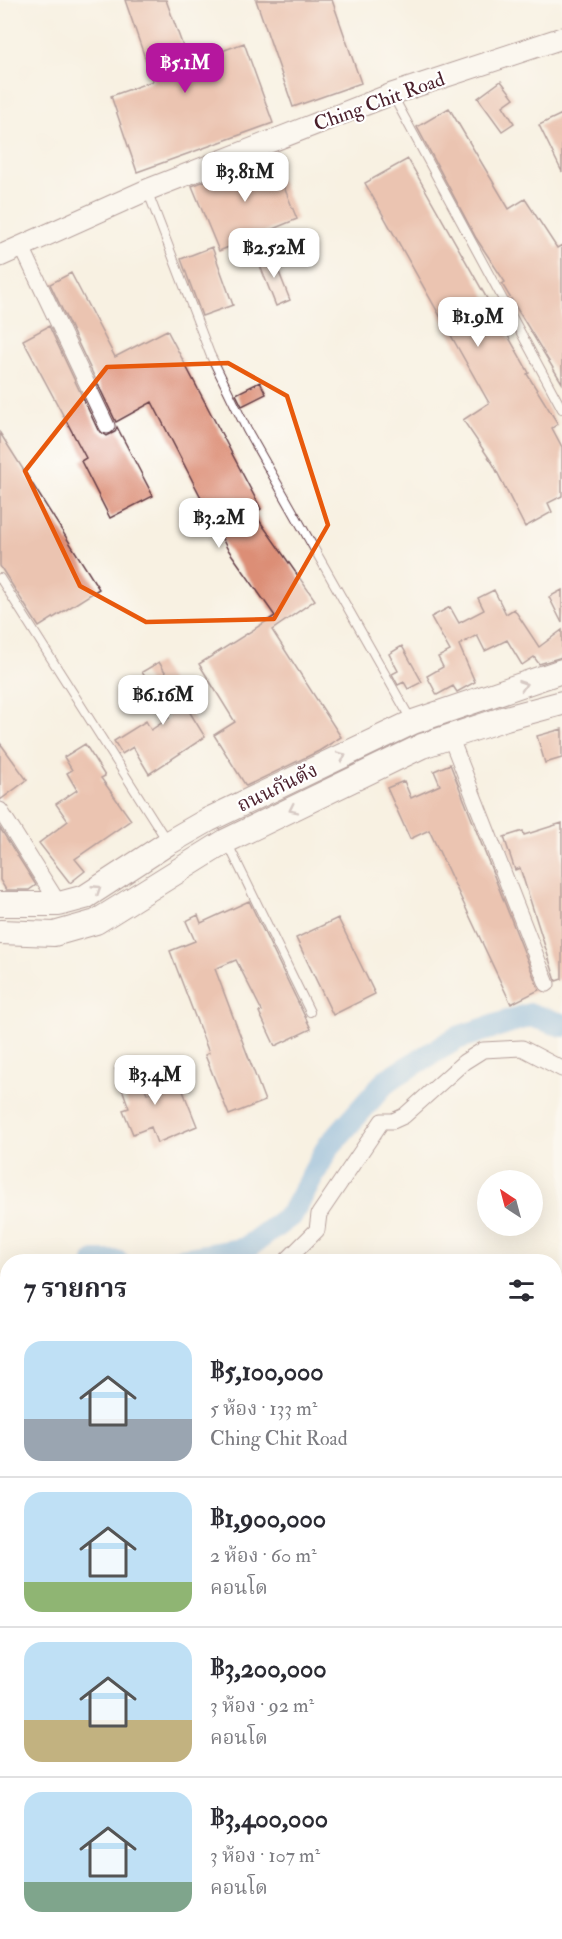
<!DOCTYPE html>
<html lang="th">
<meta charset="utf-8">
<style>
:root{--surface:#fff;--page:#f7f7f7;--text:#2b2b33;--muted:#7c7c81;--line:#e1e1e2;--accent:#b5179e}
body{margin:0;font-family:"IM FELL Double Pica","Noto Serif Thai",serif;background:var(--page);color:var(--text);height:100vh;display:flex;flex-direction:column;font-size:22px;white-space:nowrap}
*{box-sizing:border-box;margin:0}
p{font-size:20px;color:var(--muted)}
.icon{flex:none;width:33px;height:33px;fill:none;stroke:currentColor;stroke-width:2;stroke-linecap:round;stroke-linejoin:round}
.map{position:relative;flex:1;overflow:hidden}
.drawer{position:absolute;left:0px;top:1254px;width:562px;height:686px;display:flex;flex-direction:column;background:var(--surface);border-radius:24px 24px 0 0;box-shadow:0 6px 24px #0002}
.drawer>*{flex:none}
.needle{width:39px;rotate:324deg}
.controls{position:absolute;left:477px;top:1170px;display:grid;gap:12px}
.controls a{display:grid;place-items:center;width:66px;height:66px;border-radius:50%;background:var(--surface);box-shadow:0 6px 24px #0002;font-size:30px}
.price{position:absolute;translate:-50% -51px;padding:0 14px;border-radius:12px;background:#fff;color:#222;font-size:20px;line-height:39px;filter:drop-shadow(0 2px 3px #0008)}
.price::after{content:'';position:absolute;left:50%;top:36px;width:18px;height:14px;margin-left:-9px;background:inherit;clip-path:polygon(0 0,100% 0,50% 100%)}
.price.selected{background:var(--accent);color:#fff}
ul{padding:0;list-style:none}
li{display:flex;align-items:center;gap:18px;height:150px;padding:0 24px}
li+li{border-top:2px solid var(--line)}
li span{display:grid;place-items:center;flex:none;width:168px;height:120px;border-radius:18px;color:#555}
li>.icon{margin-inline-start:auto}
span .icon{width:72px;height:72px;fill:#fffc;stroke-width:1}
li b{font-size:26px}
h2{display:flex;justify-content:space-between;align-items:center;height:72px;padding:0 24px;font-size:26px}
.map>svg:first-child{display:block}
</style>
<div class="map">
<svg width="562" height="1939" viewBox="0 0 562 1939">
<rect width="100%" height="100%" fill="#fff"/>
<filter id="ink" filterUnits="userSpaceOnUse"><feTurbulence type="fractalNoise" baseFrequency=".0167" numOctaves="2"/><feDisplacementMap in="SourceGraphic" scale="12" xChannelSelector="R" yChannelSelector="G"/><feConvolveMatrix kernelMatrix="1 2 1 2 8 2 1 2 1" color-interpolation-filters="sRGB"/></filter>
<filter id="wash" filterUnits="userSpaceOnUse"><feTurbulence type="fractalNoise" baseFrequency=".008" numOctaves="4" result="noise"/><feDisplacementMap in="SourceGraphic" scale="24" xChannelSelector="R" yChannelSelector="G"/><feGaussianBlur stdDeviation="1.35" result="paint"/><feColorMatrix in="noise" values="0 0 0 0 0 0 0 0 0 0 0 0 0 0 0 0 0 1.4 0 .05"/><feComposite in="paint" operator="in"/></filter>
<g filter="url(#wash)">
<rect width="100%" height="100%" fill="#f8f1e2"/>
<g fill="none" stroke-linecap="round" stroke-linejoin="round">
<path stroke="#69a7db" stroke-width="24" d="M95,1262h22
M170,1262l75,-13 47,-35 36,-67 59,-67 70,-42 73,-23 32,10
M0,1305l8,-3"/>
</g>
<g id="blocks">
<path fill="#dc8e76" d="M125,0h41l23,63 55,-20 29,80 -136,49 -26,-76 42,-15z
M256,0h76l29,83 -68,24z
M501,81l13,17 -11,8 11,17 -12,8 -24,-33z
M449,108l60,101 16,-10 32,49 5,-3v138l-60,-99 3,-2 -29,-44 -59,-111z
M562,114v58l-23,-47z
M271,155l26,64 -78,32 -27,-65z
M408,159l121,214 -2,1 31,50 -6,4 10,19v49l-14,7 4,9 -27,15 -32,-63 -30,-44 26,-17 -124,-220z
M212,247l21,58 -31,11 -21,-57z
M271,252l19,48 -14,6 -19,-48z
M71,273l44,84 52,-27 94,179 -7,4 61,87 -43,30 69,107 -22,14 -73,35 -32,-51 21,-13 -36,-58 76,-48 -48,-68 -75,-146 -36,20 -66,-138z
M49,326l49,104 9,6 8,-4 2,-5 36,69 -43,22 -29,-57 5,-3 -63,-118z
M260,382l6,12 -24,12 -6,-12z
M0,433l99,156 -60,38 -39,-61z
M494,590l12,24 8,-5 25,38 23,-17v27l-23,7 -5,-7 -12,8 -15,-25 -22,11 -8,-16 -18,10 16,37 -18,10 -4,-6 -16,9 -10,-19 16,-9 -5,-10 12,-6 -19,-34 19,-10 9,16 25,-13 -6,-12z
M562,590v33l-13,-26z
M402,646l20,36 -14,7 -4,-7 -6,3 -6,-11 6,-3 -9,-17z
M159,662l46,75 -56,37 -16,-27 -11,7 -8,-13 32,-20 5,9 18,-12 -27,-46z
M562,729v29l-17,5 -8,-27z
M0,743l27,37 -27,20z
M85,744l20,32 -4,2 30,42 -56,39 10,12 -15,12 -31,-40 29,-22 -12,-17 21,-14 -10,-17 5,-3 -8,-13z
M450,764l89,226 -28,14 -82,-174 -19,9 -23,-51 17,-7 7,17 29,-13 -6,-14z
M562,823v156l-6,2 -36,-113 -5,2 -11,-33 19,-6 1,4z
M0,828l36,57 -7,5h-23l-6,-10z
M249,901l62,128 -36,17 -16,-34 3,-1 -26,-51 -21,9 50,132 -36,14 -24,-60 4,-2 -39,-102 25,-10 -9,-20 12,-6 3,8z
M338,918l37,76 -42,21 -37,-77z
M136,1061l11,33 32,-13 18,45 -40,17 -6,-16 -18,7 -10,-24 6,-2 -14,-39z"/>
</g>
</g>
<g filter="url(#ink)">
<use href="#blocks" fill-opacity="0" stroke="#643e46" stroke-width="1.5"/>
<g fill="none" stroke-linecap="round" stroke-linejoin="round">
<g stroke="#643e46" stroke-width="10">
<path id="lane" d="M393,96l169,313
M147,190l63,164 37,76 163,288
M0,578l167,263
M227,842l83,170
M86,1932l1,7
M169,1932l2,7"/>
</g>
<g stroke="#643e46" stroke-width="17">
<path id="street" d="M21,245l86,181
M450,736l97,248
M0,810l59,94
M285,1262l32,-32 2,-16 63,-93h11l11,-5 60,-54 19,-12 39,-2 40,21"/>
</g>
<g stroke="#643e46" stroke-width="23">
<path id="secondary" d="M0,256l147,-66 245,-96 170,-56"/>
</g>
<g stroke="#643e46" stroke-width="26">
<path id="primary" d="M0,904h59l26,-7 83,-54 40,-23 205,-98 149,-51
M0,932l54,2 42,-12 130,-81 196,-95 84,-28 56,-15"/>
</g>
<use href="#lane" stroke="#fff" stroke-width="8"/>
<use href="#street" stroke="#fff" stroke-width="15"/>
<use href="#secondary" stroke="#fff" stroke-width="21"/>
<use href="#primary" stroke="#fff" stroke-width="24"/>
</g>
<defs><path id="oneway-chevron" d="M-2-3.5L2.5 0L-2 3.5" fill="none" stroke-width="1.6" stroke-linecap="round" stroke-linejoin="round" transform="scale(1.5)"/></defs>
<g stroke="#ae9aa0">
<use href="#oneway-chevron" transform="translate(523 685) rotate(-19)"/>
<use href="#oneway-chevron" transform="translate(342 756) rotate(-26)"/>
<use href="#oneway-chevron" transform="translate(293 809) rotate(154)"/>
<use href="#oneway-chevron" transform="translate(97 889) rotate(-33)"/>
</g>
</g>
<path d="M0 0H562V1939H0ZM228,363l59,33 41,129 -54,94 -128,3 -66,-36 -55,-115 82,-104z" fill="#f8f1e2" fill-opacity=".55" fill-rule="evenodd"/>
<path fill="none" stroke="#e8590c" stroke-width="4.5" stroke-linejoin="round" d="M228,363l59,33 41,129 -54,94 -128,3 -66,-36 -55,-115 82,-104z"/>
<g text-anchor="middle" stroke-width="4.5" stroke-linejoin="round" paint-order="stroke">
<g font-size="20" fill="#4a1f2b" stroke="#fff">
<text transform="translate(379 101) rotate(-20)" y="7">Ching Chit Road</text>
<text transform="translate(277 787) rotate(-26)" y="7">ถนนกันตัง</text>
</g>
</g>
</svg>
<div class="controls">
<a><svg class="needle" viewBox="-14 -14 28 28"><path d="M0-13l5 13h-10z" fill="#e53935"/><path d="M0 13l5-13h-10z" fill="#7c7c81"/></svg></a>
</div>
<b class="price selected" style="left:185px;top:94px">฿5.1M</b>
<b class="price" style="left:245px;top:203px">฿3.81M</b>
<b class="price" style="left:274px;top:279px">฿2.52M</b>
<b class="price" style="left:478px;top:348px">฿1.9M</b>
<b class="price" style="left:219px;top:549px">฿3.2M</b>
<b class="price" style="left:163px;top:726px">฿6.16M</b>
<b class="price" style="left:155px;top:1106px">฿3.4M</b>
<section class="drawer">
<h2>7 รายการ<svg class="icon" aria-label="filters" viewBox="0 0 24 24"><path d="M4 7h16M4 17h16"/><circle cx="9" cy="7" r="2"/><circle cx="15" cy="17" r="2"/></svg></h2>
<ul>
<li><span style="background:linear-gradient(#bfe0f5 65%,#9aa5b1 0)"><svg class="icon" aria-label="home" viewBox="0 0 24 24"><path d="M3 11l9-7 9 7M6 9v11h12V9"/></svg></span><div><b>฿5,100,000</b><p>5 ห้อง · 133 m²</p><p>Ching Chit Road</p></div></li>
<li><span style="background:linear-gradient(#bfe0f5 75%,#8fb573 0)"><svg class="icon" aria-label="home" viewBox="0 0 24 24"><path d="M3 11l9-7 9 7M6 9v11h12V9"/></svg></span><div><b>฿1,900,000</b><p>2 ห้อง · 60 m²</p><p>คอนโด</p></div></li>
<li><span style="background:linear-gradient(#bfe0f5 65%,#c2b280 0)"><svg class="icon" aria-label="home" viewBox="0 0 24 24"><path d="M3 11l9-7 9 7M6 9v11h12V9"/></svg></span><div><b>฿3,200,000</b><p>3 ห้อง · 92 m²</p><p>คอนโด</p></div></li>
<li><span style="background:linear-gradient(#bfe0f5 75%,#7fa58c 0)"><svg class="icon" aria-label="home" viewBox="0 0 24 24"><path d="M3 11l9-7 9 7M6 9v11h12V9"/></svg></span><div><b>฿3,400,000</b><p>3 ห้อง · 107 m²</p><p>คอนโด</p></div></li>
</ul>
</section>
</div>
